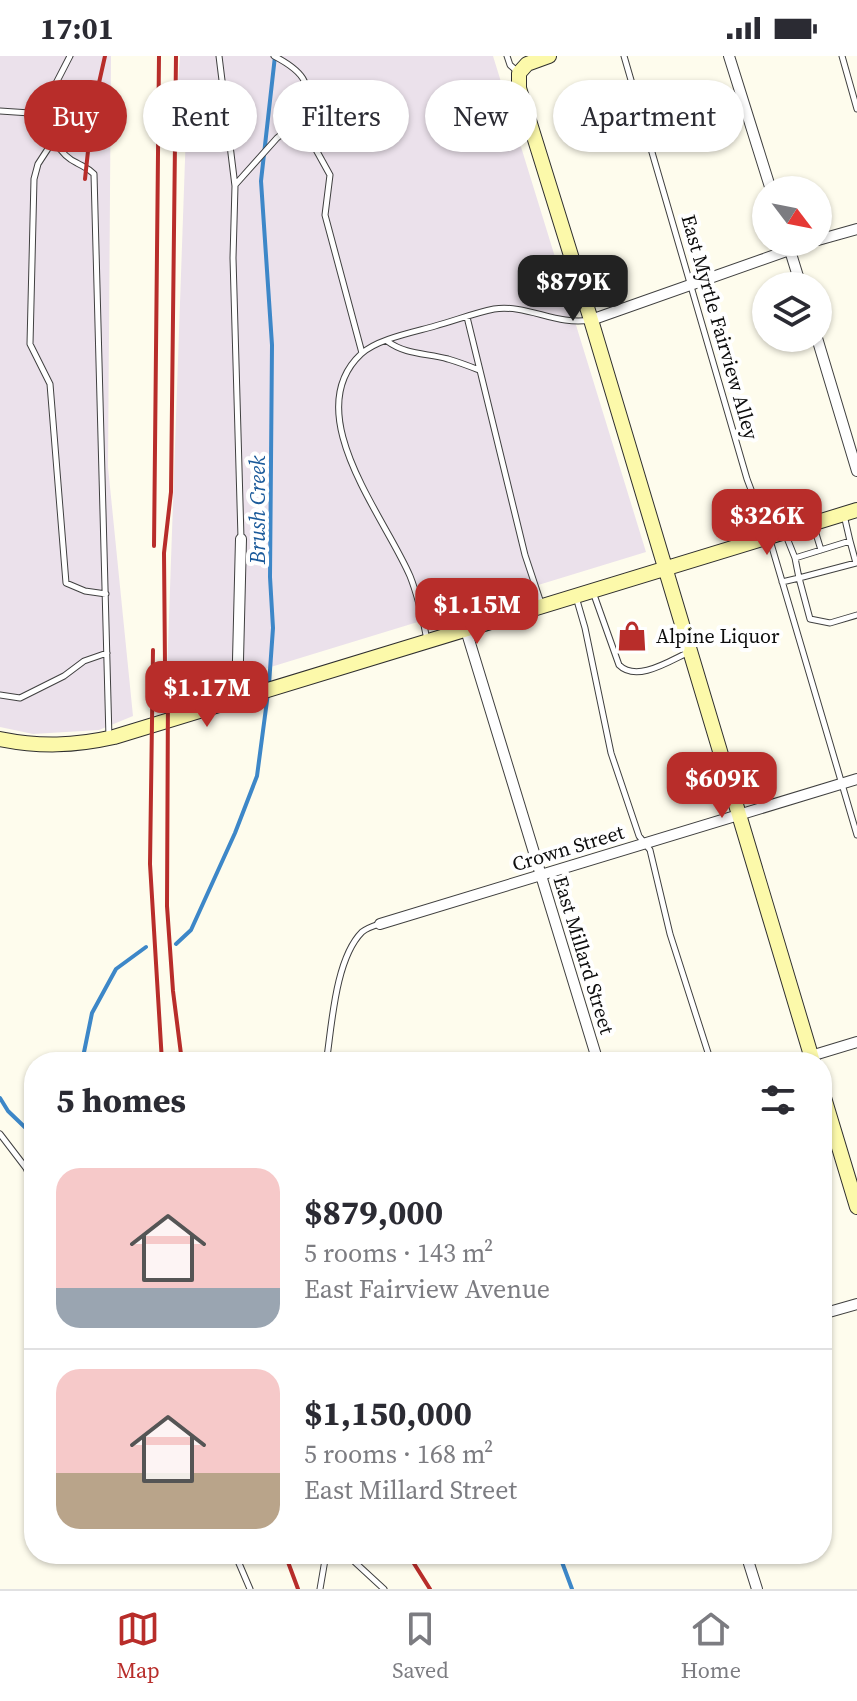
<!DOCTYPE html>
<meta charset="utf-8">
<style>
:root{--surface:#fff;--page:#f7f7f7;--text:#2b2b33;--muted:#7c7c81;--line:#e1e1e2;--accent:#b82d2a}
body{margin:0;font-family:"Source Serif 4",serif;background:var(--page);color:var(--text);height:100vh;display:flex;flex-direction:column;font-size:30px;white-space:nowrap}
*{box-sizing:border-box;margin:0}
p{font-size:26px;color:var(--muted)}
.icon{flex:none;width:44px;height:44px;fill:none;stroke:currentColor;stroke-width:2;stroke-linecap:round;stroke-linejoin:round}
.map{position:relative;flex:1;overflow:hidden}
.side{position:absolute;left:24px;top:996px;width:808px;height:512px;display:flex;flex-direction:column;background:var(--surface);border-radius:32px;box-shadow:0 2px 6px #0004}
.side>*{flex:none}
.guide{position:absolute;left:24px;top:24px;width:810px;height:72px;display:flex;gap:16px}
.needle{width:52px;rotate:122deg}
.fabs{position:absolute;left:752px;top:120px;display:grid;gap:16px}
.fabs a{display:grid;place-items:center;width:80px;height:80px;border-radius:50%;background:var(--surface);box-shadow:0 2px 6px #0004;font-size:40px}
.price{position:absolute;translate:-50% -68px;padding:0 18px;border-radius:16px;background:var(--accent);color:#fff;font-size:26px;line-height:52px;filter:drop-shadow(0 2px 4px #0008)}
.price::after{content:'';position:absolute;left:50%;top:48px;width:24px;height:18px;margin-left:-12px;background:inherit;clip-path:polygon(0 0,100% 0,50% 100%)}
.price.on{background:#222;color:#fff}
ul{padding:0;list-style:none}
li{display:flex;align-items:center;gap:24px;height:200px;padding:0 32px}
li+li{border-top:2px solid var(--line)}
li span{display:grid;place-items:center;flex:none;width:224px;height:160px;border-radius:24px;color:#555}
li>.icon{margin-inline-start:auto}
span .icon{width:96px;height:96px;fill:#fffc;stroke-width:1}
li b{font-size:34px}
h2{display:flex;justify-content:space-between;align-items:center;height:96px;padding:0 32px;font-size:34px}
.chip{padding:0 28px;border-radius:36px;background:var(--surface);box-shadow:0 2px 6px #0004;font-size:28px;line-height:72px}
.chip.on{background:var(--accent);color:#fff}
.status{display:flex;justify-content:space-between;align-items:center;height:56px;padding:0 40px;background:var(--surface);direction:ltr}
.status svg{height:22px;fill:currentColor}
.tabs{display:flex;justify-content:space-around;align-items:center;height:112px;border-top:2px solid var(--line);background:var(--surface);font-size:22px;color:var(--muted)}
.tabs a{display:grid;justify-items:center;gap:4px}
.tabs .on{color:var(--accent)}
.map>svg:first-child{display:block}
</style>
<div class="status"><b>17:01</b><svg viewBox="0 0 49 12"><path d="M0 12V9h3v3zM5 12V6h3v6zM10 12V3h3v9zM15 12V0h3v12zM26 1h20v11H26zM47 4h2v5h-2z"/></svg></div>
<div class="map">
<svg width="857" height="1533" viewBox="0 0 857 1533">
<rect width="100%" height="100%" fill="#fefced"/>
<path fill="#ebe1eb" d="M0,0h111l-3,411 25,249 -34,14 -66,4 -33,-7z
M180,0h313l153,496 -372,114 -108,37 21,-600 -10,-9z"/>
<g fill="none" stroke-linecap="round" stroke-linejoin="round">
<path stroke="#3d87c8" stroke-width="4" d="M269,628l4,-56 -3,-51 2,-232 -11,-164 14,-125
M176,888l15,-14 44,-97 22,-57 11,-83
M82,1006l10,-49 24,-44 30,-22
M0,1042l8,13 26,25
M559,1498l13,35"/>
<g stroke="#404040" stroke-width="7">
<path id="lane" d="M219,0l16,130 -2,72 8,280
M274,0c40,21 34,31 30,72
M507,0l3,9 8,7
M624,0l123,423 22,58 88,298
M842,0l15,53
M0,55l45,3c6,19 12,40 32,49 7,4 11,5 17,11l15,564
M45,58l9,-27 16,-31
M53,85l-15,23 -4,15 -4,165 20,40 16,199 19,8 21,3
M235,129l42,-47 15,-12 12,2 26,47 -5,40 37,138
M467,261l58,238 17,51
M387,285c19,14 39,12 61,18 10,3 21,7 31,11
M844,459l6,26
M813,468l8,26
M785,477l10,25 55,-17 6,22 -57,15 11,41 20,4 27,-8
M782,526l17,-4 -4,-20
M593,536l26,73c18,18 52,-5 70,-13
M576,541l9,31 26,125 28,83 11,14 20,84 41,128
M427,584c-4,-21 -9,-44 -17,-64 -25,-59 -112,-163 -49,-222 16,-15 53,-22 74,-28 19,-5 39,-13 59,-17 33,-5 63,17 96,11
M0,639l20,3 44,-22 20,-15 23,-8
M327,1001c5,-35 9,-99 35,-125 5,-4 11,-6 17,-8
M0,1078l26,34 8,18
M235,1498l15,35
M346,1498l38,35
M320,1533l6,-35"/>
</g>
<g stroke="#404040" stroke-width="12">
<path id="street" d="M729,0l42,134
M818,184l39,-11
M788,188l13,42
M591,264l221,-78
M817,282l40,133
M466,574l132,432
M237,644l4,-161
M380,868l477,-145
M791,1006l66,-20
M822,1258l35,-10
M746,1498l11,35"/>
</g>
<g stroke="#2f2f2f" stroke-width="16">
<path id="secondary" d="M549,0l-22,8 -8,9v15l72,232 222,742
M0,683c40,8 74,7 114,-2l743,-227
M822,1035l35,116"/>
</g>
<use href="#lane" stroke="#fff" stroke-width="5"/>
<use href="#street" stroke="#fff" stroke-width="10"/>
<use href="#secondary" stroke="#fcf9aa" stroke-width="14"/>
<path stroke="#b82d2a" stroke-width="4" d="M176,0l-5,436 -7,61 1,113 3,26 -1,214 6,85 9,71
M85,123l7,-65 13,-58
M154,490l5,-490
M153,594l-3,214 12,198
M285,1498l13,35
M408,1498l22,35"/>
</g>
<defs>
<g id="shop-bare" transform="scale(2.4)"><path d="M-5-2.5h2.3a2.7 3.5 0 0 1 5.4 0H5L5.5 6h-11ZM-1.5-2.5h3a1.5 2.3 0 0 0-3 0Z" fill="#b82d2a" stroke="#fff" stroke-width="2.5" paint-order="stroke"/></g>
</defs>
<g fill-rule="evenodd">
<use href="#shop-bare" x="632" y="580"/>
</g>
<g text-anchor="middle" stroke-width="8" stroke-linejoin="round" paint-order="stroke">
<g font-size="20" fill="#0d0d0d" stroke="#fff">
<text transform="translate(720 271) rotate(74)" y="7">East Myrtle Fairview Alley</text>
<text transform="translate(568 792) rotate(-17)" y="7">Crown Street</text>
<text transform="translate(584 899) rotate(73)" y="7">East Millard Street</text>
</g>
<g font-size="20" fill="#0d0d0d" stroke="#fff" text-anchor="start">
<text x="656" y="587">Alpine Liquor</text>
</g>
<g font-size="22" font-style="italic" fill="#1b5a9a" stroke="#fff">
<text transform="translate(257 454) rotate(-90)" y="8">Brush Creek</text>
</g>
</g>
</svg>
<div class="fabs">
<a><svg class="needle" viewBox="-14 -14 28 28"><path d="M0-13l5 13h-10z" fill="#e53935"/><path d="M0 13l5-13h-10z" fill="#7c7c81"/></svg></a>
<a><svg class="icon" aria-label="layers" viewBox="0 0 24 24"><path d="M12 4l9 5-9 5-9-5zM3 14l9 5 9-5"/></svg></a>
</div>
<b class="price on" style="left:573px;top:267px">$879K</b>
<b class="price" style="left:767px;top:501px">$326K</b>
<b class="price" style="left:477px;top:590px">$1.15M</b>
<b class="price" style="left:207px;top:673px">$1.17M</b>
<b class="price" style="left:722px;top:764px">$609K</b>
<div class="guide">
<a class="chip on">Buy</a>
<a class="chip">Rent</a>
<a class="chip">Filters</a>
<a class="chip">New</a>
<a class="chip">Apartment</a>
</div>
<section class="side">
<h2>5 homes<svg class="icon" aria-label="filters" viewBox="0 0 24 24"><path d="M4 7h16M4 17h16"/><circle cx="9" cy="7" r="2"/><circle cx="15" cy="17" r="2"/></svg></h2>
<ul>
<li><span style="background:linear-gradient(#f6c9c9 75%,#9aa5b1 0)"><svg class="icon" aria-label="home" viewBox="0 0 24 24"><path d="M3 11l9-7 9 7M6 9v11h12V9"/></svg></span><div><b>$879,000</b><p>5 rooms · 143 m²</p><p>East Fairview Avenue</p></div></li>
<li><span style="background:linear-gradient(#f6c9c9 65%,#b9a48a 0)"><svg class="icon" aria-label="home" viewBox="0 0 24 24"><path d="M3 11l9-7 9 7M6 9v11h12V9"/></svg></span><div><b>$1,150,000</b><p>5 rooms · 168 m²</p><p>East Millard Street</p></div></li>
</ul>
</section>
</div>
<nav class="tabs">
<a class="on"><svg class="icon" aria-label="map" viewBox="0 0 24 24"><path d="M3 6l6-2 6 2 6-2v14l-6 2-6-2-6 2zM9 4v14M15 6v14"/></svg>Map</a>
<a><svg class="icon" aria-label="saved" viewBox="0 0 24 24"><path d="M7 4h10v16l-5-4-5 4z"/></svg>Saved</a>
<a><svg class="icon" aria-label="home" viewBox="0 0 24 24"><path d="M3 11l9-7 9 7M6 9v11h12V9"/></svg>Home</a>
</nav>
